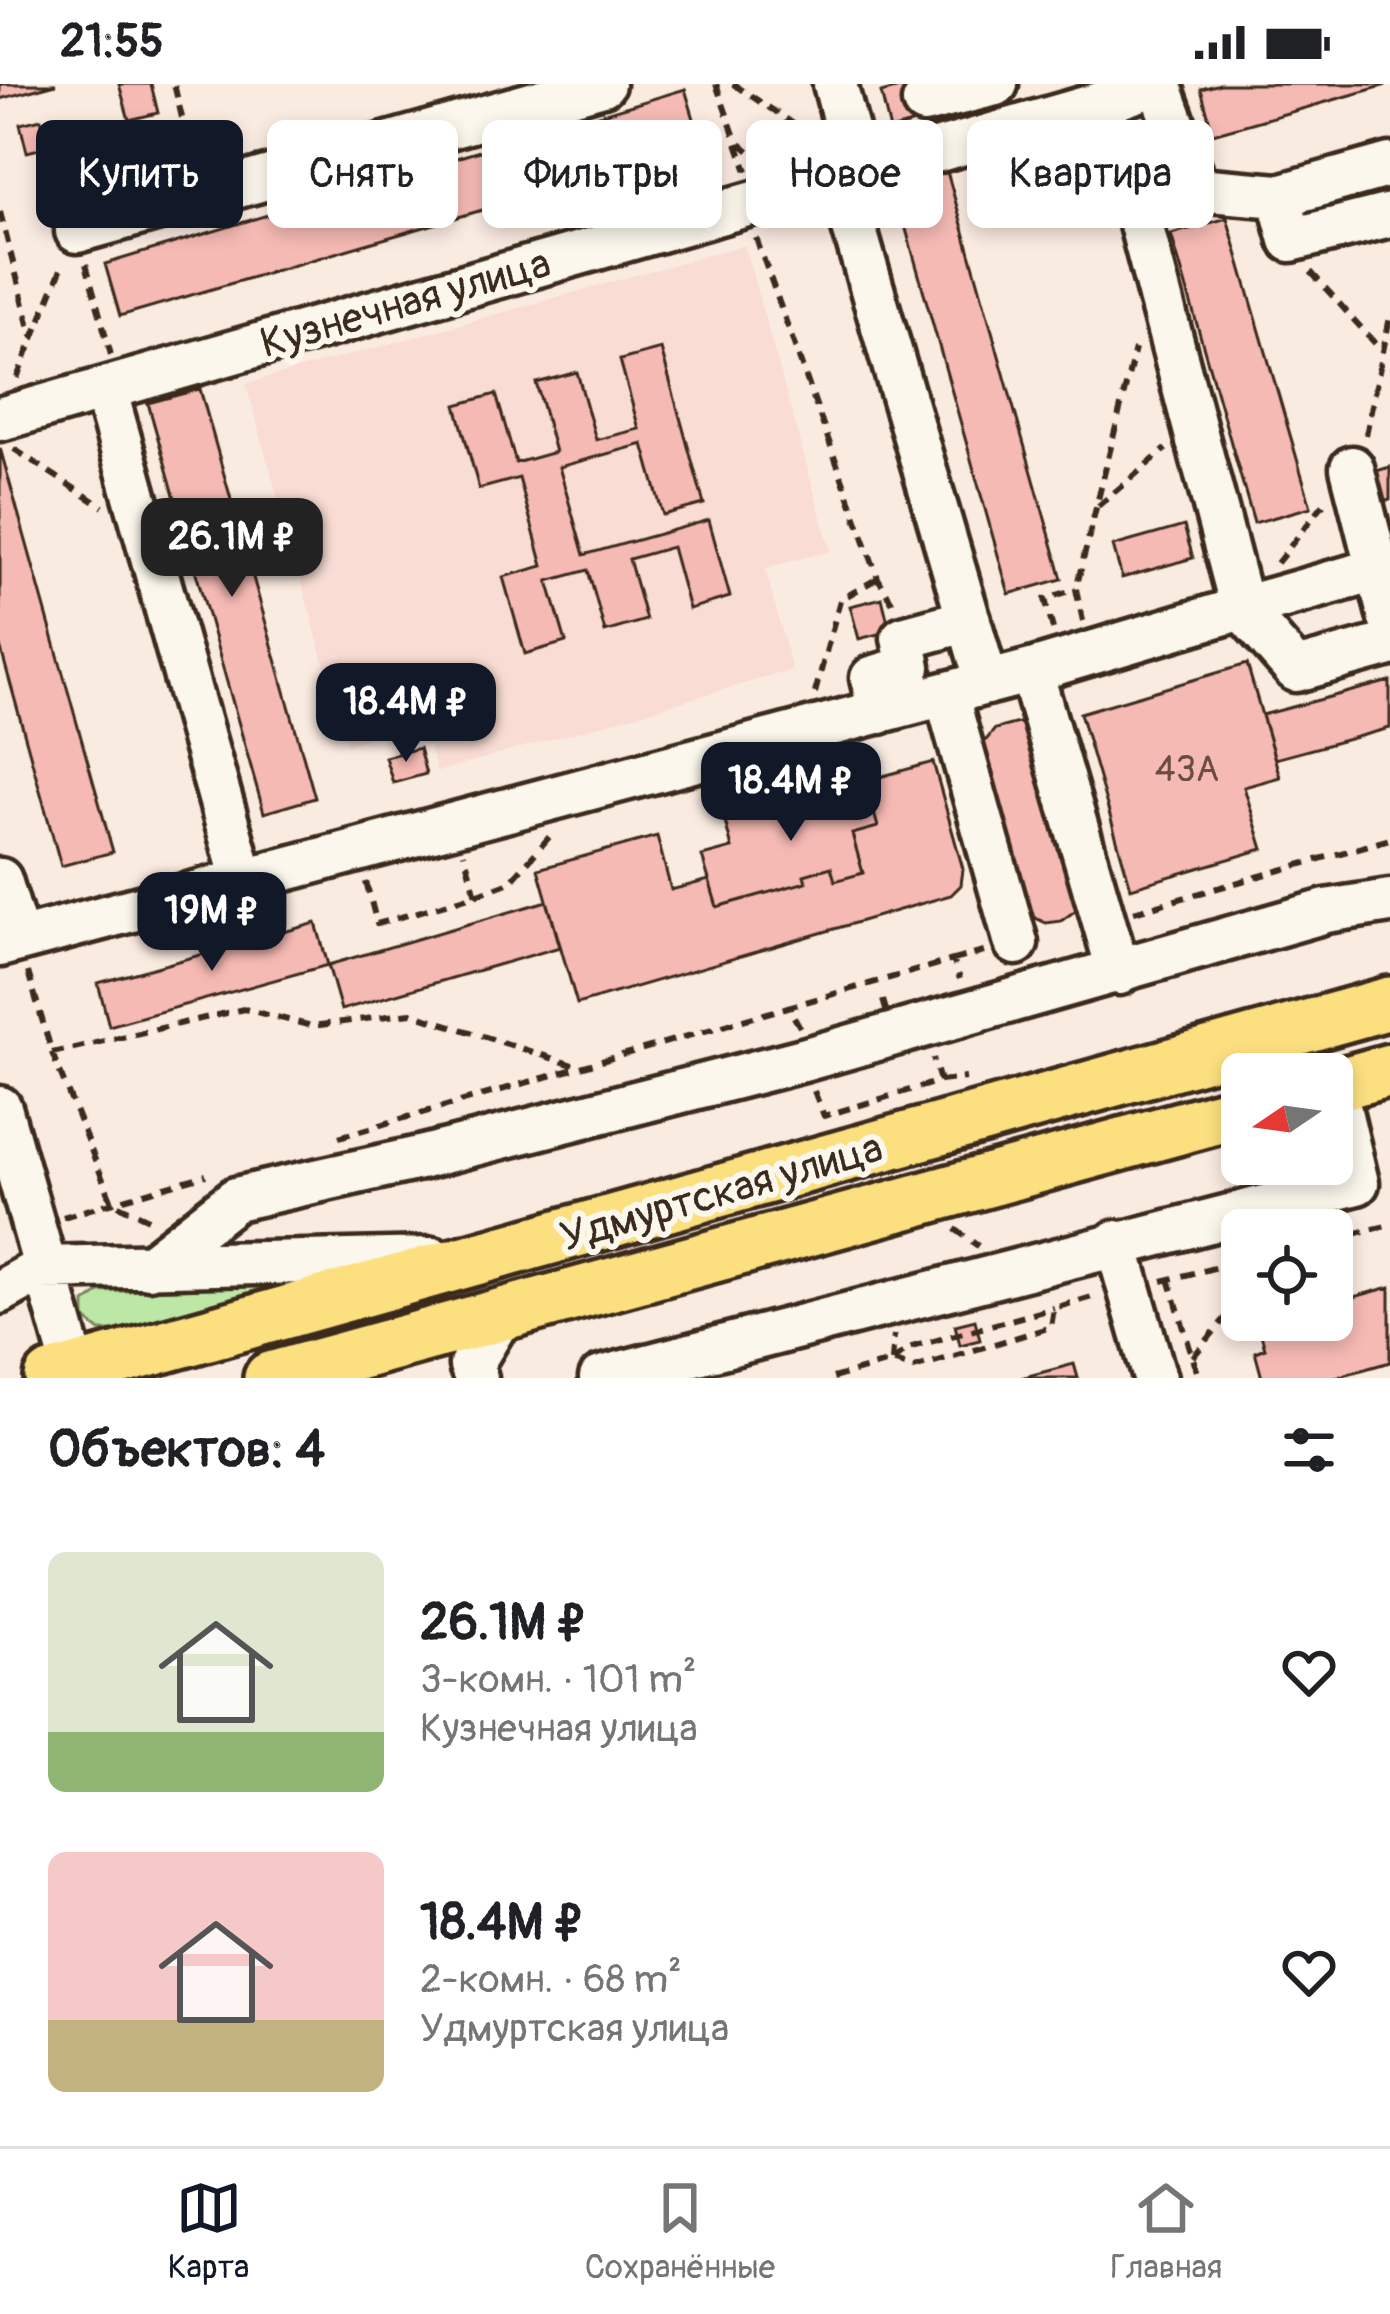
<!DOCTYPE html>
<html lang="ru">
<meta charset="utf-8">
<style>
:root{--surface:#fff;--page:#f6f6f6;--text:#202124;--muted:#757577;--line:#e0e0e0;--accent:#111827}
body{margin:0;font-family:Pangolin,sans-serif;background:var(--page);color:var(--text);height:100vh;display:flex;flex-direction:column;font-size:45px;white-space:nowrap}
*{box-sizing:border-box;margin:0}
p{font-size:39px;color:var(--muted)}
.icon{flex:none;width:66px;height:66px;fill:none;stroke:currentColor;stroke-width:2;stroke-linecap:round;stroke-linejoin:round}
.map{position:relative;height:1294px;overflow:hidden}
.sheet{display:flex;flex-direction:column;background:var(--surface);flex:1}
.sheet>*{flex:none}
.guide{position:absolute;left:36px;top:36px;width:1320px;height:108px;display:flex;gap:24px}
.needle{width:78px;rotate:257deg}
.buttons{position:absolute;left:1221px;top:969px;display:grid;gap:24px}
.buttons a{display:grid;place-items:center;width:132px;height:132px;border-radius:18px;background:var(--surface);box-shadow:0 6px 18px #0003;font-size:60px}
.price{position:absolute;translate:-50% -102px;padding:0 27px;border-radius:24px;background:var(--accent);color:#fff;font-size:39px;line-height:78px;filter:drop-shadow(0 3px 6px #0008)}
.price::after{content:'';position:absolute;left:50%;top:72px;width:36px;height:27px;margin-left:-18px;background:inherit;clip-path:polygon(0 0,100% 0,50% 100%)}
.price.active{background:#222;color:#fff}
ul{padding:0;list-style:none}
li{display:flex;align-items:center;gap:36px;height:300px;padding:0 48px}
li span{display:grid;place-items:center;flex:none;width:336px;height:240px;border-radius:18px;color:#555}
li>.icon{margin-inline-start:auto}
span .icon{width:144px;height:144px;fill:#fffc;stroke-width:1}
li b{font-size:51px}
h2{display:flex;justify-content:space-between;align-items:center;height:144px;padding:0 48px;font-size:51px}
.pill{padding:0 42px;border-radius:18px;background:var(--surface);box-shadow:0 6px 18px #0003;font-size:42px;line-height:108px}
.pill.active{background:var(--accent);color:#fff}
.status{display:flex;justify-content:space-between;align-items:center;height:84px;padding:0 60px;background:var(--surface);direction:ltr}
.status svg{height:33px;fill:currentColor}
.dock{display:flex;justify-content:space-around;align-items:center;height:168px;border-top:3px solid var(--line);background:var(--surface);font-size:33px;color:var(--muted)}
.dock a{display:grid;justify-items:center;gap:6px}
.dock .active{color:var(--accent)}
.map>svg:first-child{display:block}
</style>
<div class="status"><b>21:55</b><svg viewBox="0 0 49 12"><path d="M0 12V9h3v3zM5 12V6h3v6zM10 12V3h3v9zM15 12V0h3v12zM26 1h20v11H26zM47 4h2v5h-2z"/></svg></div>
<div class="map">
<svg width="1390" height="1294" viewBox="0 0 1390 1294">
<rect width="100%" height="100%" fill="#faebe1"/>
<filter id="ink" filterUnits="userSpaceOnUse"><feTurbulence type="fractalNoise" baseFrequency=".00833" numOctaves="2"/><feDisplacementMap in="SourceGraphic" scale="24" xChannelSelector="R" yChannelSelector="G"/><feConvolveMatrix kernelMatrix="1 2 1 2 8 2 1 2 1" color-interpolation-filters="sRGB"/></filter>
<g filter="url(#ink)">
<path fill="#f9dcd4" d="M744,161l87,306 -66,17 27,102 -355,102 -8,-26h-6l-5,-11 -31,-2 -40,12 -101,-361z"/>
<path fill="#bce7a4" stroke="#7c8861" stroke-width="3" d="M275,1201l-158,46h-17l-15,-12v-16l15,-11z"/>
<path fill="#f6bab4" stroke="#3b2a1e" stroke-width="3" d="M0,0h56l-56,15z
M119,0h32l7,29 -29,7z
M1220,0h170l-177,50 -12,-45z
M910,1l9,37 -29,8 -9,-37z
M685,5l24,80 -79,24 -8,-25 -13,5 -17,-56z
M592,33l17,56 -489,143 -15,-52z
M41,35l7,28 -21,5 -7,-28z
M186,58l5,30 -26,5 -6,-30z
M946,84l116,411 -53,15 -116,-411z
M1227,134l84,289 -57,16 -83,-289z
M661,265l43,155 -41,11 -20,-71 -84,23 25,88 125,-35 21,77 -41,12 -17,-62 -43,12 17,61 -41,12 -17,-62 -40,11 18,61 -41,12 -22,-77 40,-11 -24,-88 -40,11 -23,-84 40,-11 20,69 39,-11 -19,-69 41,-11 19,68 43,-11 -19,-69z
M200,305l115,409 -51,15 -116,-410z
M0,364l113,404 -52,14 -61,-220z
M1390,383v33l-12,4 -9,-31z
M1184,442l9,32 -71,20 -9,-32z
M882,514l8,33 -31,8 -9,-33z
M1247,580l33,113 -36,10 19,62 -132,39 -51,-175z
M1390,597v47l-115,31 -13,-44z
M1018,639l11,3 50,182 -18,13 -15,2 -19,-9 -45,-169 13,-16z
M419,664l7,26 -33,9 -8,-26z
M933,678l30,107 -2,16 -10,10 -374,109 -39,-135 119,-33 14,54 38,-10 8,27 89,-25 -2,-7 27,-8 4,14 28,-8 -11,-39 26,-7 -13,-46z
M865,697l13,46 -26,7 11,39 -28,8 -4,-14 -27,8 2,7 -89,25 -15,-51 30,-8 -7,-27z
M547,817l13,46 -219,63 -13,-45z
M316,839l12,42 -219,61 -11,-43z
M1390,1203v75l-57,16h-71l-7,-26 10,-4 -7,-24 74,-4v-17z
M975,1236l5,20 -20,5 -5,-20z
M1074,1280l4,14h-57l11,-3z"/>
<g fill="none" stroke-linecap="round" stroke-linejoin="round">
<g stroke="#3b2a1e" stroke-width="51">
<path id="minor" d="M835,0l23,87
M1159,0l38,105 82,7 111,-31
M924,18l72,-18
M1100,20l37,105 105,399 148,-42
M151,72l13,51
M839,92l148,507
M1279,112l12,44 99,-25
M77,147l526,-147
M105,305l138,491
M0,335l1100,-315 55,-20
M1352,384l38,150
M1031,587l211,-63 54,62 94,-26
M946,610l70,249
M880,628l-8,-34 37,-11 -6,-29 66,-18
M0,796l18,60
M0,861l1031,-274 88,302
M0,1024l75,264
M1116,1158l39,136
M149,1183l87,-68 188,-42 379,-97 523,-149 64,-10
M0,1208l43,-24 390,-9
M476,1294l-5,-13 31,-51
M601,1294l756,-195 -23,-97"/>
</g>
<g stroke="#3b2a1e" stroke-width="60">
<path id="major" d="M1332,1002l58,-16
M51,1294l1339,-375
M270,1294l972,-267"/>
</g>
<path stroke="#3b2a1e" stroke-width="6" stroke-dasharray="12 9" stroke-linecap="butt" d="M716,0l31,87
M733,0l79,52
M173,48l11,-6 -10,-42
M740,59l26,22
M993,89l101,6
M0,128l32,124
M756,154l122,340 17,29
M86,180l25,91
M1311,188l70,78
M17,294l47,-116
M1366,351l24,-118
M14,365l89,58
M1098,422l68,-57
M1277,479l48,-61
M1083,537l-7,-32 59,-240
M1053,545l-8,-30 31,-10
M815,609l25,-93 38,-22
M366,798l11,42 99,-29 -12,-42
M476,811l34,-13 41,-47
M1134,828l256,-73
M953,876l31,-8
M28,888l24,81 60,149 43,20
M800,943l-12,-20 165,-47 7,19
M52,969l192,-44 68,17 99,-13 165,53
M940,997l26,-3
M814,1007l10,25 116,-35 -7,-23
M339,1053l449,-130
M63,1133l143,-42
M955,1145l23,17
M1332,1155l58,-14
M1169,1195l30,99
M1162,1197l80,-20
M1193,1273l49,-59
M894,1276l14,-12 146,-40
M892,1277l2,-26
M833,1294l59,-17 22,7 137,-41 3,-19 42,-12"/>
<use href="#minor" stroke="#fbf7ec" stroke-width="42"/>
<use href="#major" stroke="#fce080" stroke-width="51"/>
<path stroke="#3b2a1e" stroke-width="6" stroke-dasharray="12 9" stroke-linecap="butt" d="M883,916l6,20"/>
</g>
</g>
<g text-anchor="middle" stroke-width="12" stroke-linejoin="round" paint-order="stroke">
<g font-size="36" fill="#6a4e44">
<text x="1187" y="697">43А</text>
</g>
<g font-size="42" fill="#3b2a1e" stroke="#fbf7ec">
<text transform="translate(405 218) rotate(-16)" y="15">Кузнечная улица</text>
<text transform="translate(721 1107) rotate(-16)" y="15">Удмуртская улица</text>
</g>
</g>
</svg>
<div class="buttons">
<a><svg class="needle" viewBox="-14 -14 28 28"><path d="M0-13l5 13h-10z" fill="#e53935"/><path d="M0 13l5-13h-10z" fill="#757577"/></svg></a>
<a><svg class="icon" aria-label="locate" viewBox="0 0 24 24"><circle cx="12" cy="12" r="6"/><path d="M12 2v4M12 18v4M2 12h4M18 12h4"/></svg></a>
</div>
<b class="price active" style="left:232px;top:516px">26.1M ₽</b>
<b class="price" style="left:406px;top:681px">18.4M ₽</b>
<b class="price" style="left:791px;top:760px">18.4M ₽</b>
<b class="price" style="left:212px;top:890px">19M ₽</b>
<div class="guide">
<a class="pill active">Купить</a>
<a class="pill">Снять</a>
<a class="pill">Фильтры</a>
<a class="pill">Новое</a>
<a class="pill">Квартира</a>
</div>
</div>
<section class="sheet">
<h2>Объектов: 4<svg class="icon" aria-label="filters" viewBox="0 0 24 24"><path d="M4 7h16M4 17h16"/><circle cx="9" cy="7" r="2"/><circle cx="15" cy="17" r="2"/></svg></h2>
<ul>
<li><span style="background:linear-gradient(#dfe7d0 75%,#8fb573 0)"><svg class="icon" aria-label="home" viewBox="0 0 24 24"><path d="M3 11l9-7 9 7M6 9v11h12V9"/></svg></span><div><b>26.1M ₽</b><p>3-комн. · 101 m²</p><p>Кузнечная улица</p></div><svg class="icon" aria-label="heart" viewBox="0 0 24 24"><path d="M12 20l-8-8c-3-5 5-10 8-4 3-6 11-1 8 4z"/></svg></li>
<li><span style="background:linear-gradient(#f6c9c9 70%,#c2b280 0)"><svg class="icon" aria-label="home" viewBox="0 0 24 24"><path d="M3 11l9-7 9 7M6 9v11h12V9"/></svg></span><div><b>18.4M ₽</b><p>2-комн. · 68 m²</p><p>Удмуртская улица</p></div><svg class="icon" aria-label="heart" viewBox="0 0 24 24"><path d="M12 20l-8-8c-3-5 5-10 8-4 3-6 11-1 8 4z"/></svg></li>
</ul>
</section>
<nav class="dock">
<a class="active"><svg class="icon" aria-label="map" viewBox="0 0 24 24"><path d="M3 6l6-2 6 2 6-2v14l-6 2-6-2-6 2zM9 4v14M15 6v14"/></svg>Карта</a>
<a><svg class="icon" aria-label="saved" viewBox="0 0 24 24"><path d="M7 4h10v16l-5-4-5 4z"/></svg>Сохранённые</a>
<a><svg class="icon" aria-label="home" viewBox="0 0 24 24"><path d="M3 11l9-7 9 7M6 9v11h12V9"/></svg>Главная</a>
</nav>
